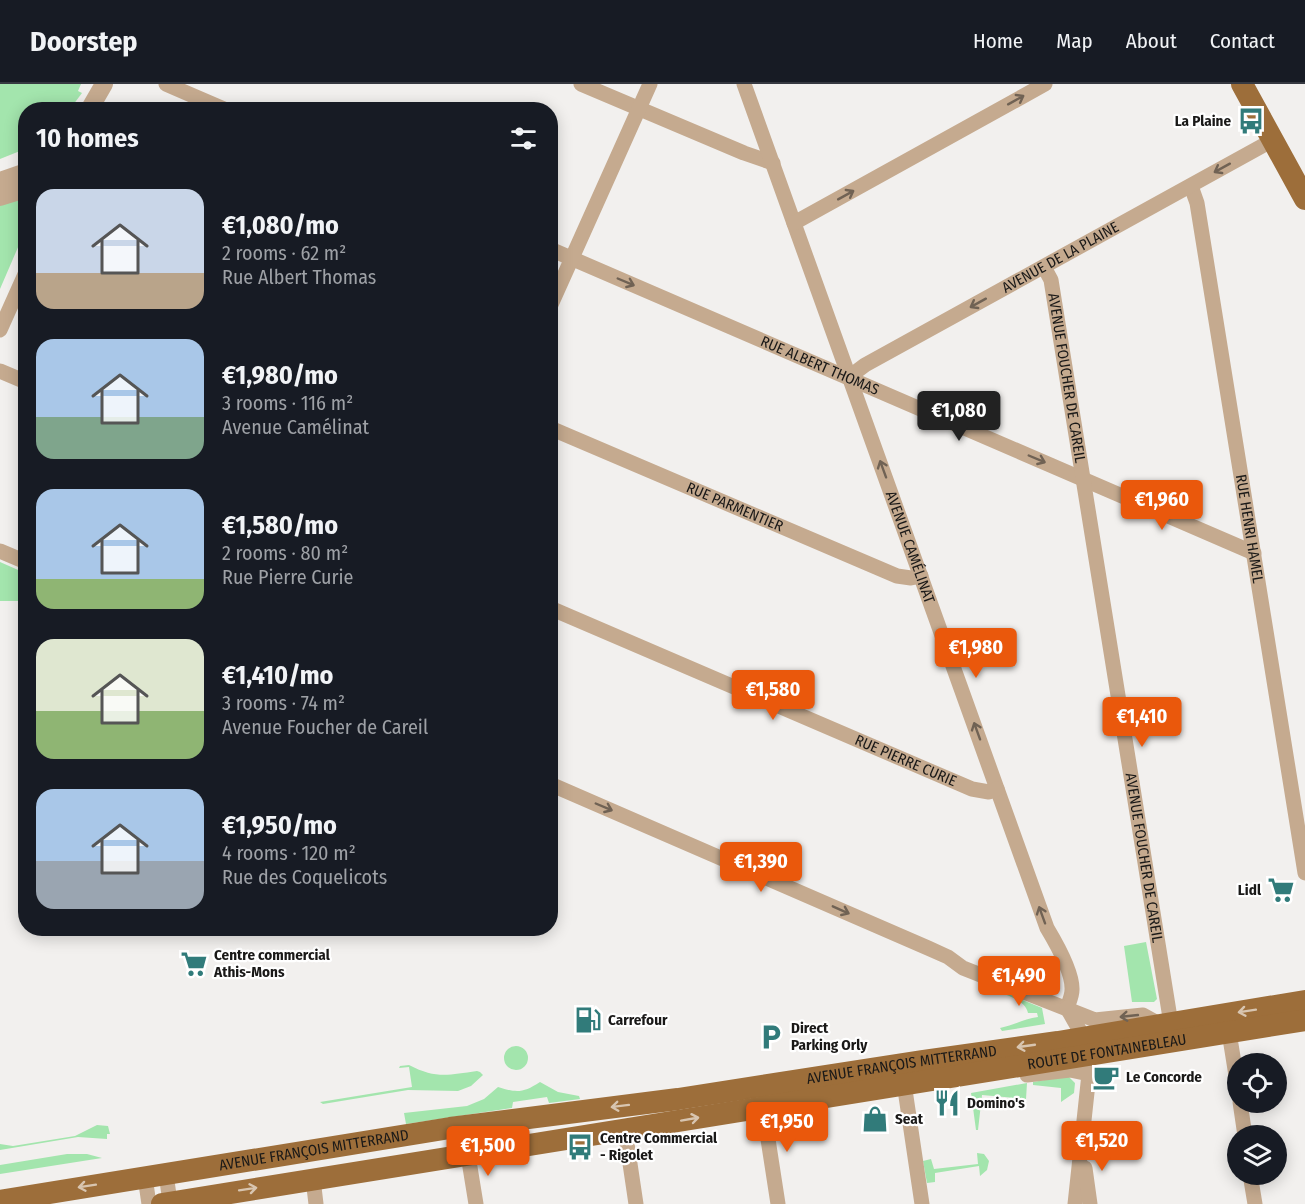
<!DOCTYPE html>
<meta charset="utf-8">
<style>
:root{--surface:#171b24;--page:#242831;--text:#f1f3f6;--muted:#9ea1a6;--line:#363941;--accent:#ea580c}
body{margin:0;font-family:"Fira Sans Condensed",sans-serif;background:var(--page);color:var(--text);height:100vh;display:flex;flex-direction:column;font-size:22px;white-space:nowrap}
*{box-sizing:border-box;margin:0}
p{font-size:20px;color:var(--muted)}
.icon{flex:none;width:33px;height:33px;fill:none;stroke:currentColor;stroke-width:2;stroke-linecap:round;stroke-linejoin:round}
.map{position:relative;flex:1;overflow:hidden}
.panel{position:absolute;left:18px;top:18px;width:540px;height:834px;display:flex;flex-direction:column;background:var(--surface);border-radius:24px;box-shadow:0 3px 15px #0003}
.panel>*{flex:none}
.fabs{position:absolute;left:1227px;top:969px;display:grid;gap:12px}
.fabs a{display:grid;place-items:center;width:60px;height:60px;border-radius:50%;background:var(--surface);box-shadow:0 3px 15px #0003;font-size:30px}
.price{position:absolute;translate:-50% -51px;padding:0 14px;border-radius:6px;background:var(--accent);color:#fff;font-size:20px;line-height:39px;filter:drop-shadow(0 2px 3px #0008)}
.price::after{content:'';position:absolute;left:50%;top:36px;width:18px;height:14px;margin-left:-9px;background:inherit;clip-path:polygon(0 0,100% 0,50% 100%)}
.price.active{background:#222;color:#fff}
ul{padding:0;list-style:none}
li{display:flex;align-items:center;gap:18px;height:150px;padding:0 18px}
li span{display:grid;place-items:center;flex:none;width:168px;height:120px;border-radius:18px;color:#555}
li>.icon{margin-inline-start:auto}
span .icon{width:72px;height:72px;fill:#fffc;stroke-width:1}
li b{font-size:26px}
h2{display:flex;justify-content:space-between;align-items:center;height:72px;padding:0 18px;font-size:26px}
header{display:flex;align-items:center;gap:36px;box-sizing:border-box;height:84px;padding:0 30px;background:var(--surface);border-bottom:2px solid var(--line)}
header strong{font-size:28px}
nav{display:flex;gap:33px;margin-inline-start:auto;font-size:21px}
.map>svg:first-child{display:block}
</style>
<header>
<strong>Doorstep</strong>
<nav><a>Home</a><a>Map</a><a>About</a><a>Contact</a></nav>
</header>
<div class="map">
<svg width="1305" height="1120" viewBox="0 0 1305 1120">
<rect width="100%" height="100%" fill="#f2f0ee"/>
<path fill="#a3e5ad" d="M0,0h81l-3,7 4,2 -12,16 -44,1 -1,43 -1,1 -4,-3 -20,8z
M25,112v35l-25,58v-85z
M0,478l25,11v28h-25z
M1146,858l11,57 -3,3h-22l-8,-56z
M989,902l53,22 3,16 -43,7 -2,-3c14,-3 24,-9 38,-11l-1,-4h-9c-3,-14 -23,-18 -35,-23l-4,2 -3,-3z
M504 974a12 12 0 1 1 24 0a12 12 0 1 1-24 0Z
M409,981c27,14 39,10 68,6l3,1 3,3 -12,11 -13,5 -50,-1 -85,14 -3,-2 92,-15 -3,-20 -10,1 1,-2z
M1068,992l7,7 -1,10 -13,9v-14l-28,-3v-3z
M540,998l18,10 21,4 1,3 -31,4 -2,-6 -34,5 -1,6 -106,16 -2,-11 63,-7 17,-7 14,-12c19,6 25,6 42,-5z
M1027,999l-1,16 -44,-4 -4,35h-2l-5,-37z
M97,1041l11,1 2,8h-3v5l-29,-2 -78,13v-6l13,2 62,-10z
M977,1069l7,1 5,7 -2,9 -7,6 -1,-10 -44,7v9l-8,1 -4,-22 8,-2 3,10 44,-5z
M67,1070h20l15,4 -102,16v-9z"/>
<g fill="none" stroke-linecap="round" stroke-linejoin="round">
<g stroke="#c5aa8f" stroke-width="15">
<path d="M166,0l60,26"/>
<path d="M581,0l163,69 29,10"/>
<path id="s1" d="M744,0l303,844c9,15 26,44 25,62 0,6 -3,12 -5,18"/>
<path id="s2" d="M1191,102l6,17 108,670"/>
<path d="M794,139l251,-139"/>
<path id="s3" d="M550,165l704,304"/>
<path id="s4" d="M1044,183l7,13 120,744"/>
<path d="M550,223l100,-223"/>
<path d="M0,246l26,-58"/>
<path d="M0,287l26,11"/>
<path id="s5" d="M849,293l16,-12 408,-225"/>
<path id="s6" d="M550,344l347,148 14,2 10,-2"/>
<path d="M0,467l26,11"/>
<path id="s7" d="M550,524l422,181 17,3 8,-3"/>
<path d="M550,700l378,164 20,9 15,11 132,52 48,-5 18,10"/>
<path d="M1067,924l17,30 5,36 -14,130"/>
<path d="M1229,948l9,56"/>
<path d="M1027,991l43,-5 19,4"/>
<path d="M904,999l18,121"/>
<path d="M1240,1018l5,34"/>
<path d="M763,1023l15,97"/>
<path d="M625,1046l11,74"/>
<path d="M468,1071l8,49"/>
<path d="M1085,1084l5,36"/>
<path d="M166,1090l4,28 4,2"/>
<path d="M1250,1090l5,30"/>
<path d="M145,1093l4,27"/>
<path d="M313,1095l3,25"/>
</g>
<path stroke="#c5aa8f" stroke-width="18" d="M89,26l15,-26
M0,97l26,-9
M0,113l26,-8"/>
<g stroke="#9d6e3a" stroke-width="22">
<path d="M1242,0l63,115"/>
<path id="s8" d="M0,1117l450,-73 228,-29 244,-38 136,-19 247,-41"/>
<path id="s9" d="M162,1120l1143,-184"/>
</g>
</g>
<defs><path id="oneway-shaft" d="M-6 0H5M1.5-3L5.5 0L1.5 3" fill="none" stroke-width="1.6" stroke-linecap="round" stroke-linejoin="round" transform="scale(1.5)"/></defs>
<g stroke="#706254">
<use href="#oneway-shaft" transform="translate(1016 16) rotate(-29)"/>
<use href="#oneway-shaft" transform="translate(1222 84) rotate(151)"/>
<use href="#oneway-shaft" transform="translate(846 111) rotate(-29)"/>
<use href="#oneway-shaft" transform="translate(626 198) rotate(23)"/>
<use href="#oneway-shaft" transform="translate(978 219) rotate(151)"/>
<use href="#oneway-shaft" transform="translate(1037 375) rotate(23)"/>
<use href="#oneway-shaft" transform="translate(883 385) rotate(-110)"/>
<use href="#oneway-shaft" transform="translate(977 647) rotate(-110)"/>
<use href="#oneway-shaft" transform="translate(604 723) rotate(23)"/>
<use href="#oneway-shaft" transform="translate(841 826) rotate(24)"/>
<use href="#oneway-shaft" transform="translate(1042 831) rotate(-110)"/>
<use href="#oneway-shaft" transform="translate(1129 932) rotate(174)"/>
</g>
<g stroke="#d8c5b0">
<use href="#oneway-shaft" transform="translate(1247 927) rotate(171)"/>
<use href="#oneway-shaft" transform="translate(1026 962) rotate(172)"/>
<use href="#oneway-shaft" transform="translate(620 1022) rotate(173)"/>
<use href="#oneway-shaft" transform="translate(690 1035) rotate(-10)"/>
<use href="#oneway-shaft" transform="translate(87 1102) rotate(171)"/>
<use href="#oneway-shaft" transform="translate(248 1105) rotate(-9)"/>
</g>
<defs>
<g id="bus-bare" transform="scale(2.07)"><path d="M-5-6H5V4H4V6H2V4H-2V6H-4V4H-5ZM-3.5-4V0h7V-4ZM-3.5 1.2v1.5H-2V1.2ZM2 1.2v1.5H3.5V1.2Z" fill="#317b7a" stroke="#fff" stroke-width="2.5" paint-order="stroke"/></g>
<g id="supermarket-bare" transform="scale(2.07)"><path d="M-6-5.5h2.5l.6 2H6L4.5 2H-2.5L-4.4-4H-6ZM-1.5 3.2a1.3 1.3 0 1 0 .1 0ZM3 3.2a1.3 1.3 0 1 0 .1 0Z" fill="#317b7a" stroke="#fff" stroke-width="2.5" paint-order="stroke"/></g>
<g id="fuel-bare" transform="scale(2.07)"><path d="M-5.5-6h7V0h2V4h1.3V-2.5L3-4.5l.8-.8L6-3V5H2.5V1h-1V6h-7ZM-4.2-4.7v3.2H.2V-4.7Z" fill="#317b7a" stroke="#fff" stroke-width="2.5" paint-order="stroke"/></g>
<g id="parking-bare" transform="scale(2.07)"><path d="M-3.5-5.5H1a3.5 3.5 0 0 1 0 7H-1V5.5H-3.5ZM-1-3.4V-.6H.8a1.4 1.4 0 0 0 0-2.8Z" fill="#317b7a" stroke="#fff" stroke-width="2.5" paint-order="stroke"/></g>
<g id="cafe-bare" transform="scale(2.07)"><path d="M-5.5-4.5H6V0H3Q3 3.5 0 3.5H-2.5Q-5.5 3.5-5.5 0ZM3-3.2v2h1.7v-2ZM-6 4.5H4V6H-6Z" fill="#317b7a" stroke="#fff" stroke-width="2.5" paint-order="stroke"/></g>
<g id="restaurant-bare" transform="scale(2.07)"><path d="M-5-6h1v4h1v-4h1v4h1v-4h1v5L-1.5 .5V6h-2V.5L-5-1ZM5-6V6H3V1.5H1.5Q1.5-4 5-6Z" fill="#317b7a" stroke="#fff" stroke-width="2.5" paint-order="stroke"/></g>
<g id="shop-bare" transform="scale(2.07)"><path d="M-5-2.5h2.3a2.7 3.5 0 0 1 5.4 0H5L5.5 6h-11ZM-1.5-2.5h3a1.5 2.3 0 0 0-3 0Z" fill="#317b7a" stroke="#fff" stroke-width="2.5" paint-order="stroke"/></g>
</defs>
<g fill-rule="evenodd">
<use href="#bus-bare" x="1251" y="37"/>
<use href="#supermarket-bare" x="1281" y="806"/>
<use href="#supermarket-bare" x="194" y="880"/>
<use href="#fuel-bare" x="588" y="936"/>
<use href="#parking-bare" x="771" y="953"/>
<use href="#cafe-bare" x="1106" y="993"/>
<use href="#restaurant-bare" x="947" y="1019"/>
<use href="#shop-bare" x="875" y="1035"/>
<use href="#bus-bare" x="580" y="1063"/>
</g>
<g text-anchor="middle" stroke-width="4.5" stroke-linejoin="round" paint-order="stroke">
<g font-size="15" font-weight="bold" fill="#1a1918" stroke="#fff" text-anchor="start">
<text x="1231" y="42" text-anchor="end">La Plaine</text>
<text x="1261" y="811" text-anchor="end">Lidl</text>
<text x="214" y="876">Centre commercial<tspan x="214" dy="17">Athis-Mons</tspan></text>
<text x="608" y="941">Carrefour</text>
<text x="791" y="949">Direct<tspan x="791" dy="17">Parking Orly</tspan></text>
<text x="1126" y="998">Le Concorde</text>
<text x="967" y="1024">Domino's</text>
<text x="895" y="1040">Seat</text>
<text x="600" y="1059">Centre Commercial<tspan x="600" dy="17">- Rigolet</tspan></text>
</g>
<g font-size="15" fill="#1a1918" stroke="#fff">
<text dy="5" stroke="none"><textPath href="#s5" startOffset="243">AVENUE DE LA PLAINE</textPath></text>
<text dy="5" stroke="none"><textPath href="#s3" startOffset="294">RUE ALBERT THOMAS</textPath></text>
<text dy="5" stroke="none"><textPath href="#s4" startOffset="114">AVENUE FOUCHER DE CAREIL</textPath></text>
<text dy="5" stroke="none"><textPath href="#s6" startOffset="201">RUE PARMENTIER</textPath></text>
<text dy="5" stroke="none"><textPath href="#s2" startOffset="348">RUE HENRI HAMEL</textPath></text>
<text dy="5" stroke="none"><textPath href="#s1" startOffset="492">AVENUE CAMÉLINAT</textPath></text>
<text dy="5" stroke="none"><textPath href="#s7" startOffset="387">RUE PIERRE CURIE</textPath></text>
<text dy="5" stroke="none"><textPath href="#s4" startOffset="600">AVENUE FOUCHER DE CAREIL</textPath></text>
<text dy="5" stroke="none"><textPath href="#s9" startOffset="957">ROUTE DE FONTAINEBLEAU</textPath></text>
<text dy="5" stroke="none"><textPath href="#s8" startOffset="912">AVENUE FRANÇOIS MITTERRAND</textPath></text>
<text dy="5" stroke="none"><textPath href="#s8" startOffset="318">AVENUE FRANÇOIS MITTERRAND</textPath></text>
</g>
</g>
</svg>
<div class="fabs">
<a><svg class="icon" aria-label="locate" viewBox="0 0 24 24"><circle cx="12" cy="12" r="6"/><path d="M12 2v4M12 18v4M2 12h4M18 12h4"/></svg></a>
<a><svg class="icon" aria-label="layers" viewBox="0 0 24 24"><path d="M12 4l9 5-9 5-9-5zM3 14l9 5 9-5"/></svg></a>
</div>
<b class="price active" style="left:959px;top:358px">€1,080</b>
<b class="price" style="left:1162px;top:447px">€1,960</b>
<b class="price" style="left:976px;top:595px">€1,980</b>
<b class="price" style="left:773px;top:637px">€1,580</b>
<b class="price" style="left:1142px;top:664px">€1,410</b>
<b class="price" style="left:761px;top:809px">€1,390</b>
<b class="price" style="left:1019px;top:923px">€1,490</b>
<b class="price" style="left:787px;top:1069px">€1,950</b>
<b class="price" style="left:1102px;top:1088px">€1,520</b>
<b class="price" style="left:488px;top:1093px">€1,500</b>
<section class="panel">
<h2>10 homes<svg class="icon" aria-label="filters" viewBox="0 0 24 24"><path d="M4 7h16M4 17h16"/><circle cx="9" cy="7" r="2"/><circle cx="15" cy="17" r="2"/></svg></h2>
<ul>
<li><span style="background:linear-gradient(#c9d6e8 70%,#b9a48a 0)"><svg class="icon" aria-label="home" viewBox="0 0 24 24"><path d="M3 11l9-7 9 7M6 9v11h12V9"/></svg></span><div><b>€1,080/mo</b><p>2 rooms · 62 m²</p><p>Rue Albert Thomas</p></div></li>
<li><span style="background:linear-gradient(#a9c7e8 65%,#7fa58c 0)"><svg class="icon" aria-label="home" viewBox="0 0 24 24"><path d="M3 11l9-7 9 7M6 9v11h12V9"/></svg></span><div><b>€1,980/mo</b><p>3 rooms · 116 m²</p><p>Avenue Camélinat</p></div></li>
<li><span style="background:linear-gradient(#a9c7e8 75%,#8fb573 0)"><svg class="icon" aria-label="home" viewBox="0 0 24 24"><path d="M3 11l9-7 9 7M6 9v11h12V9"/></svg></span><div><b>€1,580/mo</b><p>2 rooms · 80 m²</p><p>Rue Pierre Curie</p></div></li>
<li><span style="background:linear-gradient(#dfe7d0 60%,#8fb573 0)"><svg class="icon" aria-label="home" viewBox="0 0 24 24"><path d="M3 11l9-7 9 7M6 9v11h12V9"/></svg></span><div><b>€1,410/mo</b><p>3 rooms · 74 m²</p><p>Avenue Foucher de Careil</p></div></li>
<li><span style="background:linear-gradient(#a9c7e8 60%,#9aa5b1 0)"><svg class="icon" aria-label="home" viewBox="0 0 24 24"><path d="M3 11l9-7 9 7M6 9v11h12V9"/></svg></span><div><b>€1,950/mo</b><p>4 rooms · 120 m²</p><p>Rue des Coquelicots</p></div></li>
</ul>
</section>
</div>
